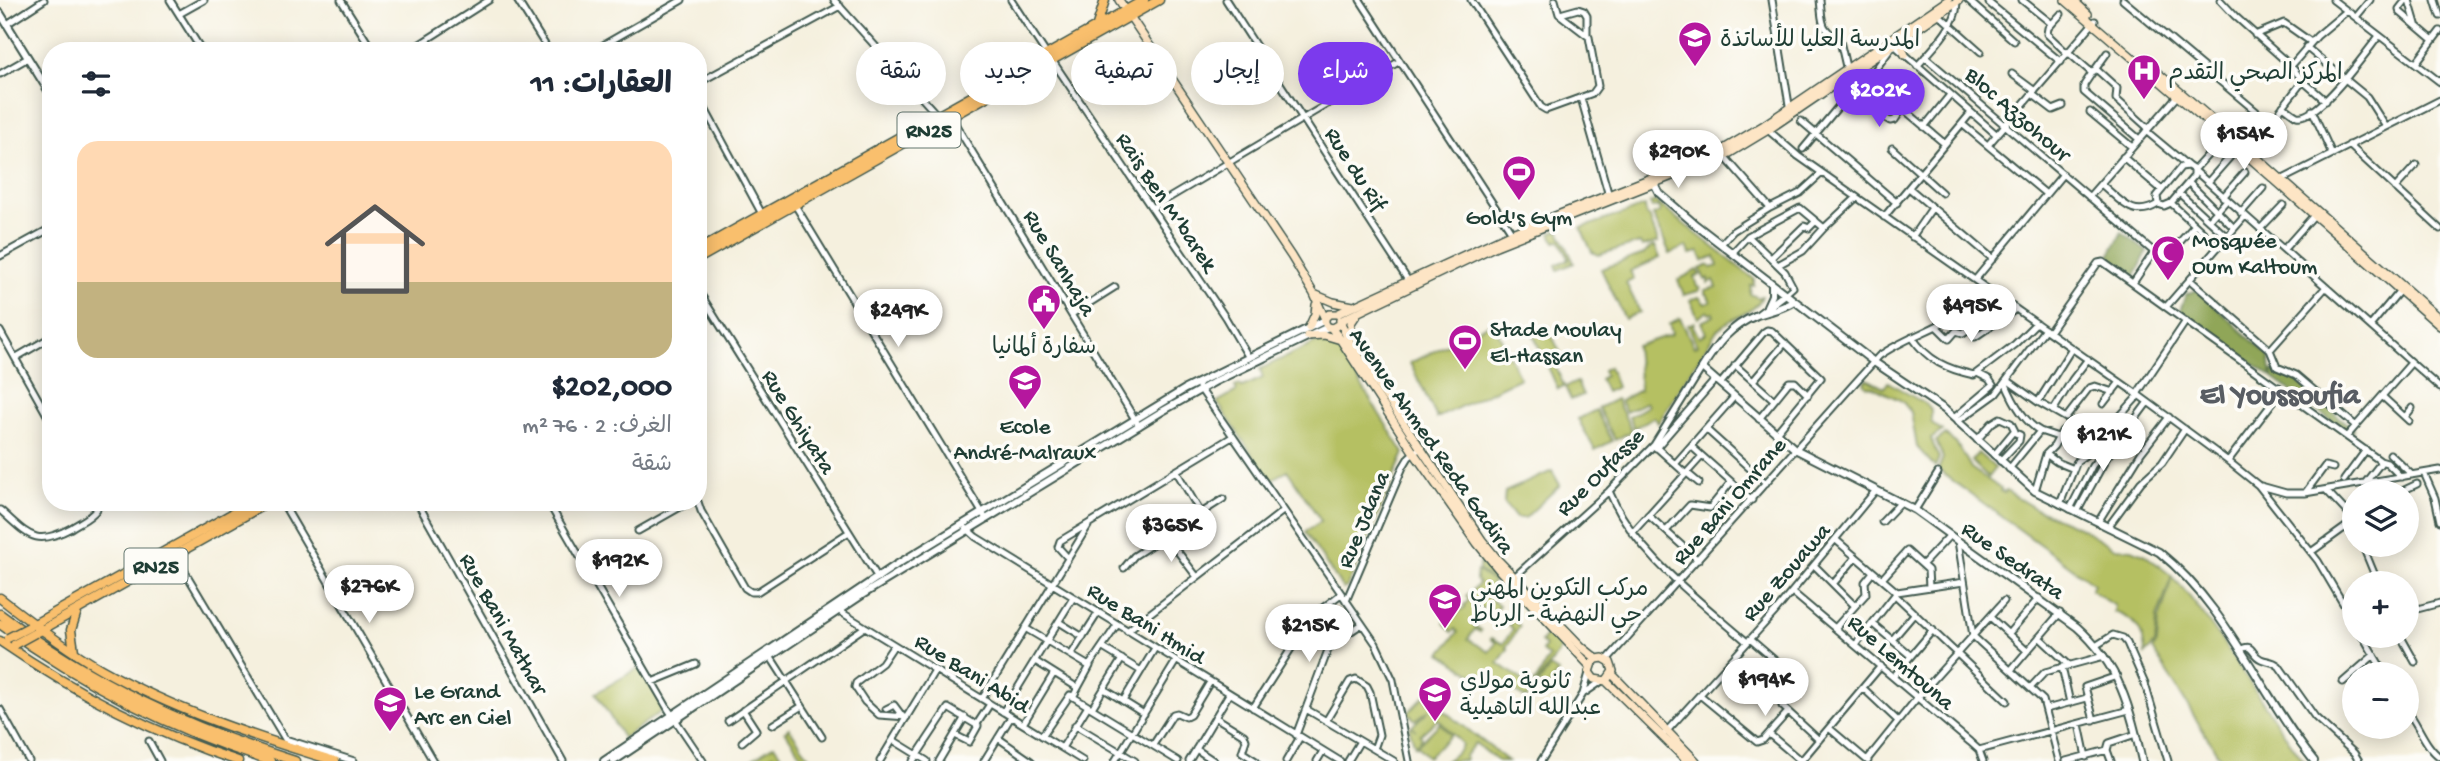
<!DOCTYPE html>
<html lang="ar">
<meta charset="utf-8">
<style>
:root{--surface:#fff;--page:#f2f2f3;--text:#1f2937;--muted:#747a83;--line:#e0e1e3;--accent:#7c3aed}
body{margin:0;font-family:"Gochi Hand","Playpen Sans Arabic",sans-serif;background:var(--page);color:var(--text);direction:rtl;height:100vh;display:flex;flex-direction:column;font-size:26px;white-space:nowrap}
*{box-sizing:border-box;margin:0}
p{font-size:23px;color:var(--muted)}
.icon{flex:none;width:38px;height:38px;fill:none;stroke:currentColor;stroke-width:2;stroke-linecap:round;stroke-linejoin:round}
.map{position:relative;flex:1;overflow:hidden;direction:ltr}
.side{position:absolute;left:42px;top:42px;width:665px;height:469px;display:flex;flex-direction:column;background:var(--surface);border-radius:28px;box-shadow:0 4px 18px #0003;direction:rtl}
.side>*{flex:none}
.hud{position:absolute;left:728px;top:42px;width:665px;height:63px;direction:rtl;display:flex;gap:14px}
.tools{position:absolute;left:2342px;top:480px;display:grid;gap:14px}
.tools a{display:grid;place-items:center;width:77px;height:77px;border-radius:50%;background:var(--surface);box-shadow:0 4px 18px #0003;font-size:35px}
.price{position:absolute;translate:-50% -60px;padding:0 16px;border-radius:24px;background:#fff;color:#222;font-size:23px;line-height:46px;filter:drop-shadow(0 2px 4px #0008)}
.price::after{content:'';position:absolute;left:50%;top:42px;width:21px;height:16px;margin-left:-10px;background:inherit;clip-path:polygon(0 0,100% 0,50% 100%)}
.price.current{background:var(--accent);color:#fff}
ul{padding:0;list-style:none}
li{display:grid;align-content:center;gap:14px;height:371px;padding:0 35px}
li+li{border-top:2px solid var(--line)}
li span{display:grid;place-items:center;height:217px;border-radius:21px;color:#555}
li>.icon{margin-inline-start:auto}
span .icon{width:126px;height:126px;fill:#fffc;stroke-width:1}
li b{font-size:30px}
h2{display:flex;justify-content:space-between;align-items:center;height:84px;padding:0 35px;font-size:30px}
.pill{padding:0 24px;border-radius:32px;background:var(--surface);box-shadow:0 4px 18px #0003;font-size:24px;line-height:63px}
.pill.current{background:var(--accent);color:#fff}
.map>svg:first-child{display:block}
</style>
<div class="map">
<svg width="2440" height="761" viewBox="0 0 2440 761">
<rect width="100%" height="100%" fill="#fdfcf7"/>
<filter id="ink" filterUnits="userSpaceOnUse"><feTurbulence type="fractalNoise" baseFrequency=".0143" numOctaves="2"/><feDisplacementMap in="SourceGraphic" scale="14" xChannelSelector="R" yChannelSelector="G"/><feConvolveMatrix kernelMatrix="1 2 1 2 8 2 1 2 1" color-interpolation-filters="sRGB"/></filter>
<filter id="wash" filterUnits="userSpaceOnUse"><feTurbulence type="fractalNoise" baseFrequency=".00686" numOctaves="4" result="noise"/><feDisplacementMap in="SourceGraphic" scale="28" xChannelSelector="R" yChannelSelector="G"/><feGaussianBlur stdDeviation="1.57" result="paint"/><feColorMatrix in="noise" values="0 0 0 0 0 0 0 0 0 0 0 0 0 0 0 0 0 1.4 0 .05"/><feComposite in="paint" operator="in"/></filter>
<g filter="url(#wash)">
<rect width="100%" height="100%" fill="#f5f0de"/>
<path fill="#b5c062" stroke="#6a7e4b" stroke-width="2" d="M1655,201l99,78v6h-3l-1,9 9,4 1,-2h2c-5,17 -33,21 -45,34l-59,93 -4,-6 -20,11 -5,-11 19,-11 -2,-4 -20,10 -6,-11 20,-11 -4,-44 34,-11 2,-2 -3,-9 11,-6 14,29 3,-1 -9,-21 6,-3 -1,4 6,11 7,-4 -5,-11 13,-6 -1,-3 -4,1 -1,-3 -10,7 -8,-18 9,-3 6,7 6,-2 -4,-8h-2v-4l12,-3 -3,-7 -6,3v-5l-3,2 -5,-11 9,-4 2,3 7,-2 -3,-10 -12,5 -4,-9 -9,2 -3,-8 -17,8 -17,-39 7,-3 -2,-6 -6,2 -2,-5z
M1645,206l1,10h3l9,26 -16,5 -2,-4 -42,12 -6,-3 -11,-24z
M1559,230l15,33 -16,7 -2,-5 13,-6 -9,-19 -5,2 -4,-9z
M1655,246l5,12 -30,13 4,8 -8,4 14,29 -15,7 -24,-50 43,-15 6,-6z
M1697,270l3,5 -6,2 3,10 3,1 -1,3 -15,4 -6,-15z
M1493,322l27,56 -83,40 -27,-55z
M1547,326l14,28 -9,5 12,27 -6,3 -24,-53z
M1326,338l6,1 72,114 -57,134 -4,2 -38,-57 16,-11 -34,-51 -17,11 -53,-79 20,-11 -2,-4 4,-2 3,2 21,-9 -3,-9z
M1609,367l8,20 -11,5 -6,-13 5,-3 -2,-6z
M1867,379l17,9 4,-6 39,23 4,5v12l11,9 -11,8 8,19 -4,9 -18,-20 -6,-35 -9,-11 -29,-14 -7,-1 -2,-4z
M1577,382l6,13 -12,5 -6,-13z
M1616,399l16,32 -17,9 -17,-32z
M1596,410l16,31 -17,9 -17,-31z
M1946,434l15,16 10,18 30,21 -1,2 4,2 2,-2 30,18 45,19 34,20 17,1 12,5 28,22 -15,41 -2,27 -10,10c-1,-23 -9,-35 -31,-42l1,-6 -24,-16 3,-6 -156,-114 5,-12 -7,-17z
M1978,453l17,15 -7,9 -17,-16z
M1552,471l8,14 -35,33h-9l-12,-15 1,-11z
M1479,564h3l13,15 -10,17 14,9 -4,6 -5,-4 -2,4 -7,-4 -10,16 10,7 -1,2 -5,-3 -7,10 21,13 7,-9 -5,-4 1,-1 11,6 10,-15 -4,-4 3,-5 8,6 -14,21 2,2 -10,14 33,23c9,-7 11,-19 18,-29l-7,-6 3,-5 -4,-4 7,-9 14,14 -36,52 -12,-8 1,-3 -7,-5 -3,3 -17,-12 -6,7 -41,-28 17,-21 -3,-3 -3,3 -8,-9 21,-16 -1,-2 5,-5 -3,-4 13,-12 -3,-4 1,-9 15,10 -13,-11z
M2173,577c50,57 85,124 131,184h-82l-69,-111 4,-7 2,-24z
M640,667l25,42 -42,29 -27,-45z
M1550,667l8,5 -11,16 -8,-5z
M1424,696l8,8 2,-1 74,58h-10l-23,-18 -10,13 1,4 -20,1 14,-11 2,-6 -24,-25 -18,16 2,3 -7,8 -6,-18 2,-2 5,4 -4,-4 17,-16 -14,10 -7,-7z
M1440,723l11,12 -23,22 -11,-11z
M789,728l23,33h-7l-20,-30z
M774,745l11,16h-7l-5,-6 -9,6h-14z"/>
<path fill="#90a658" stroke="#587246" stroke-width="2" d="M2122,232l25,20 -13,26 -26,-20z
M2197,290l72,66 3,21 -92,-67 6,-16z
M2273,371l22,9 59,49 -5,5 -76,-56z"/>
</g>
<g filter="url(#ink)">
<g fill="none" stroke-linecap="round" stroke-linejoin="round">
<g stroke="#3f584e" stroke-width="9">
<path id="minor" d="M170,0l32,51
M341,0l32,51
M517,0l32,51
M834,0l104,116
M1011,0l36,55
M1226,0l183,282
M1360,0l152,233
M1471,0l70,107 5,3 47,-17 5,-7 -9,-49 -30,-23 -4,-14
M1772,0l18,111
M1820,0c3,24 -1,26 20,41l7,30
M1968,0l46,41
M2022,0l30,24
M2123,0l147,123
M2220,0l15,16 56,50 12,15 23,20
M2333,0l107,82
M2406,0l-7,9 1,3 33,28
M2409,0l7,24
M2435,0l5,16
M1989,3l72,59
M1936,12l45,40
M179,14l25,-14
M1560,14l18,-5 6,2 3,5v18
M2061,14l-13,14 -1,6 21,20
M2356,17l14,-17
M7,24l37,-24
M2255,35l29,-12 27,19
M1892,43l105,92
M2306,47l61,50 19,30
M409,51l80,-51
M593,51l89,-51
M2069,53l23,20 -8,12v7l55,47
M1925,57l229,195 16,1 24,-27
M1052,60l173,257 24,41
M2416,63l24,-32
M1917,66c13,-14 45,-46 39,-66
M2291,66l26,-30 30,-25
M2096,69l21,19 -1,11 32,29
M2094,71l13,-18
M0,74l28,-16
M2012,74l23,17
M698,83l142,-77
M2032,94l21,16 10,-4
M1850,95l40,26 5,-1 8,-12
M698,96l64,118
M1581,98l28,98
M1900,106l45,38
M2283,106c4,3 10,8 14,10 21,5 69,-64 82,-80
M2312,110l20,44
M2090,112l42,35
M951,117l188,309
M1801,121l96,82
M1962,124l84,70
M1924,127l25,-31
M1768,130l30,26 339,238 91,67 30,24 60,76 36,61
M2146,131l42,35
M2227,134l-33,36v6l-23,27 -7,3 -6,-2 -1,-8 24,-29 7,-1 6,4 246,218
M1988,145l107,-124
M2349,145l91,84
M1892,148l50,45
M1803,149l40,-48 32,-31 17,-23
M2245,152l25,-29 33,-42
M1724,156l46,52 30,-15 22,-20
M2123,157l39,33
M2281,180l159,-80
M2208,182l22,-25
M2189,183l45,45
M2101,184c20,16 31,36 57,20
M1909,188l84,71
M2395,188l21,-23
M2179,193l48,44
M2089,197l89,-102
M2223,197l22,-25
M2171,203l48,44
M795,205l191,314
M1152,208l248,-147
M2241,213l22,-25
M1884,217l86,-103
M2209,220l18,-20
M2260,229l23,-24
M1748,236l37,36 8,15 -9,8
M1912,237l20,-29
M1721,244l12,-13 37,-23
M2284,249l32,-36
M1732,253l16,-17 52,-28 24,20 32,-30
M0,256l51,-28
M1771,258l33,-32 5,2 7,-7
M1778,265l25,-14 21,-23
M1975,280l88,-106
M2190,280l80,70 7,17 19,8 60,51
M2133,283l21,-31
M698,290l180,288
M2166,307l79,-91
M1072,314l43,-27
M2371,325l30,-36
M1937,327l12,12 7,-8 7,2 43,-31
M0,331l51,91
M2049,332l49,-69 5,-1 276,198 1,4 -15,19
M1912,337c16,24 35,32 62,38l41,-31 21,-21
M1975,337l41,-28
M2270,350l56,-63
M15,358l36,-21
M1735,365l39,35
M2007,380l31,22 34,-54
M1753,381l32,-38
M2005,382c7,17 19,40 35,49
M1720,384l44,-52 3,-2 5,1 49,47 -45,55
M1199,387l177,257 17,36 16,81
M2137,394l49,-73
M2382,396l27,25
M2038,402l28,16 23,-30 6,-2 18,6
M2103,404l17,-22
M2053,411l19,-31 16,-21
M2405,417l7,-9
M1954,418l39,-33 -4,-6 -10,-5
M1759,419l30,-37h6l13,13
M1957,422l39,-28 49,-65
M1707,430l59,53
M2347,436l64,-73
M1977,440l15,-17 8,-5 11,5 4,8
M1656,447l30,27
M1692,447l60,53
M1656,448l59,-68
M2046,454l11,8 17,7
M2390,454l22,21
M1994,455l19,-23 7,3 -1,6 -19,20
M2228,461l48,-63 3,-11
M2380,461l7,2 14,14
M1675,464l59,-67
M2009,469l31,-38 18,6
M1176,471l25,42
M1687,473l12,10
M2424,473l11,25 5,23
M2344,480l22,-30
M2375,481l5,11
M2261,486l25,7h19l135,-23
M2326,490l28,30
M1609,491c26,63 88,107 138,151
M2035,491l11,-37 8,-8 8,-15 4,-3 9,-2 37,-1
M2400,492l17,-8
M2305,493l20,-27 8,2
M282,502l151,259
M417,502l146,259
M548,502l120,207 35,52
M698,502l3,9 44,77 6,4h6l92,-60
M2060,504l17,-43 31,-22 4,-14 27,-30
M2070,509l22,-43 15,-19 -2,-6
M0,510c28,24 34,38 71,18 9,-6 20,-10 26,-19l-1,-7
M1915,510l23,-37
M2077,512l30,-55 41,-55
M1648,515l50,45
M1882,522l19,-20
M2098,522l43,-69 28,-36
M2108,527l33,-45 21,-19 23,-34
M966,528l10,9 364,224
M638,531l51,-29
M1666,531l24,-26 20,3 21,-26
M1632,533l70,-77
M1166,536l31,41
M1836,540l61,52
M1958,541l15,95 70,64 16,61
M2362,544l16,39
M2311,552l43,-31
M175,555l110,184 69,22
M1068,558l-10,-11 2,-6 172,-104
M1923,564l27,-29
M1814,565l40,40
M1124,568l10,-12 89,-57
M1512,579l97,-88 45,-46 48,-77
M1882,579l25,-28 21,19 1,17
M1833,584l23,-27
M1792,592l178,150 9,8 4,11
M1895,595l112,106
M1346,601l57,-134 6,-10 11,-9
M836,609l247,152
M2406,612l34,-9
M1990,617l37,34
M1059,622l24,15
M1873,624l38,32
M1836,627l30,-33 -1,-12 8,-10
M1025,628l64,38 28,-41
M1127,631l156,-120
M2009,633l30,-35
M2362,635l23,39
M2400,635l15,27
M2039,637l30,28
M1750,639l49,42v3l-16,17 -1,5 37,34
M1892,640l23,-27
M1856,644l41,-52 67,-10
M894,645l-12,18 -26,20 -1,4 10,15 14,13 28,2
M2097,645l16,-10 10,3 4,5 18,41 23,77
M1103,648l38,23
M2240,650c14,-8 10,4 21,9 6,3 11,1 18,7l36,51 39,36 5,8
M1071,655l27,-42
M770,656l52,81
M1607,660l272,-304c35,-25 80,-31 107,-68
M1035,661l43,27
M2062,667l8,36
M2011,670l49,-57
M1894,676l39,-46
M652,682l44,-18
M2343,682l31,-27
M2031,687l14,-15 59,-16
M1863,688l35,33
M1104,689l40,25
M1586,692l16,-11
M1700,695l57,47 6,-2 24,-27
M1073,697l17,-31
M982,699l106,-173
M1123,701l32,-53
M1092,708l30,-49
M1253,708l59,-92 29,-22
M0,709l29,52
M886,709l8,-4 9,12
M1306,709l88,52
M2046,709l41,-11
M2406,709c12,14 19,38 34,48
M1003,712l70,-114
M1215,717l29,18 2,5 -4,12 14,9
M2094,720l-9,-33 32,-11
M728,721l137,-94
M1326,721l24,-40 6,-2 11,7 3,6 9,43 -5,14
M977,724l13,-20
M1023,724l31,-51
M2079,724l7,33
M772,725l30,-19
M1075,725l60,36
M1829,728l39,33
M1665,733l110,-121 101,-122
M1769,734l32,27
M1296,735l32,-85 7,-8 27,-18
M1042,736l28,-41 108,66
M998,738l33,23
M893,740l34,21
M149,741l11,20
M742,742l14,-12 -13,-20
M1153,745l20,-31 4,-1 9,4 4,-2 20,-33
M1062,748l26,-42
M1196,749l18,12
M1979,750l150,-40
M1867,760l50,-62 87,-97
M880,761l55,-91
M913,761l35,-53 30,18 -9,16 -14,-7
M939,761l26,-44
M984,761l27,-44
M1115,761l61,-100
M1189,761l40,-67
M1286,761l14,-24
M1317,761l6,-10
M1348,761l12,-20
M1541,761l42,-67 6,-21
M1801,761l80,-95
M2066,761l41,-11
M2111,761l-4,-11 2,-7 27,-9"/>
</g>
<g stroke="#3f584e" stroke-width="10">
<path id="tertiary" d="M0,13l51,82
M1653,181l6,12 37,32 178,137 70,47 91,82 124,61c69,55 101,142 155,209
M1794,301c-12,8 -24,10 -37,14 -27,11 -40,29 -55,53l93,81 120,61 162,117c43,38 53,81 65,134
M1767,306l5,-11v-11
M1759,314l25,-19
M604,761l292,-196 289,-176 140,-69
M614,761l248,-166 299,-183 55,-31 112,-54"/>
</g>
<g stroke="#3f584e" stroke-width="10">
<path id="secondary" d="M1119,0l172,256 23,38 11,25
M2065,0l179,153 196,173
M2073,0l15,14
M1904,37l-2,9 3,9
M2145,62l102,87 193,170
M1314,294l19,8 20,4
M1340,320l7,18 135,202 16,20 84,87 15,12 6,-1 7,4 3,9 -7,10 -12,-2 -5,-7 3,-9 5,-4
M1340,321l156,-75 234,-93 38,-23 191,-130
M1340,324l-7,4 -5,-1 -3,-4v-5l4,-4h8l175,-81 210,-83 42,-25 184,-125
M1309,327l6,-13 1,-9
M1331,328l7,8 76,117 63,90 23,28 90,95
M1307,336l17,-1 17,5
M1350,339l1,-16 6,-9
M1612,674l84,87
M1606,681l81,80"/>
</g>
<g stroke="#3f584e" stroke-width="11">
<path id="primary" d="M1097,25l8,-25
M698,250l446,-250
M698,259l461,-259
M29,627l224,-125
M38,632l231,-130"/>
</g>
<g stroke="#3f584e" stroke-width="11">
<path id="trunk" d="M0,598c32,25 66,51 101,71 73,41 154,68 234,92
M0,614c92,69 186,113 295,147
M0,624c83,60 172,106 270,137
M0,641c74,51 152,92 238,120
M74,651l-3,-21 6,-19"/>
</g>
<use href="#minor" stroke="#fff" stroke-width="5"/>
<use href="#tertiary" stroke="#fff" stroke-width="6"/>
<use href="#secondary" stroke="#fde5c5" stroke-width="7"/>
<use href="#primary" stroke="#f9bf6d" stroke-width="8"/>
<use href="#trunk" stroke="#f9bf6d" stroke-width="8"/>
<g stroke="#3f584e" stroke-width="11" stroke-linecap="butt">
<path id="primary-bridge" d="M8,638l21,-11
M15,644l20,-11"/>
</g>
<use href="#primary-bridge" stroke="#f9bf6d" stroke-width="8"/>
</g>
</g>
<defs>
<g id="university-pin" transform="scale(1.75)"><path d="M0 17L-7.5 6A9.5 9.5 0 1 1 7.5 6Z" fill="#b5179e" stroke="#fdfcf7"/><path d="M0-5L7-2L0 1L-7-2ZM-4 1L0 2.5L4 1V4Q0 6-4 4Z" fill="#fff"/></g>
<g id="hospital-pin" transform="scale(1.75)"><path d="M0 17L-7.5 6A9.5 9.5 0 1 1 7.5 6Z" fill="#b5179e" stroke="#fdfcf7"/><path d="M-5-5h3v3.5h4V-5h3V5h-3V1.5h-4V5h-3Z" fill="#fff"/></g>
<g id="stadium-pin" transform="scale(1.75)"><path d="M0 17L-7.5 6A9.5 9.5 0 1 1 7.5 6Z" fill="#b5179e" stroke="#fdfcf7"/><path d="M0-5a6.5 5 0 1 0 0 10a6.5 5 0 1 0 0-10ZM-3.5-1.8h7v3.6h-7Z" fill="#fff"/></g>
<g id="mosque-pin" transform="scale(1.75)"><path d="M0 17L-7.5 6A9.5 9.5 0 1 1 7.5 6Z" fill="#b5179e" stroke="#fdfcf7"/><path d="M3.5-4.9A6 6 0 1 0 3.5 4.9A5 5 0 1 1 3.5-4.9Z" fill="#fff"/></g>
<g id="civic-pin" transform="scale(1.75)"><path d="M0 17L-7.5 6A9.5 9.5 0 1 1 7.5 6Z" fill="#b5179e" stroke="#fdfcf7"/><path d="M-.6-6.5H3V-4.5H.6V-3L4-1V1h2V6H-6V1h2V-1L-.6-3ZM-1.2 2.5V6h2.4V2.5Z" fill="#fff"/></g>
<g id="school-pin" transform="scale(1.75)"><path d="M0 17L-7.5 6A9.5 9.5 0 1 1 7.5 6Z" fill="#b5179e" stroke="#fdfcf7"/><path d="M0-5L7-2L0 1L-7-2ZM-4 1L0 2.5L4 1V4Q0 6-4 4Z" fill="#fff"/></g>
</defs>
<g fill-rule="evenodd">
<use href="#university-pin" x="1695" y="38"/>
<use href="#hospital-pin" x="2144" y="71"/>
<use href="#stadium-pin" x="1519" y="172"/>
<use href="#mosque-pin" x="2168" y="252"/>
<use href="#civic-pin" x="1044" y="301"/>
<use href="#stadium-pin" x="1465" y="341"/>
<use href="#school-pin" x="1025" y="381"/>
<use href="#university-pin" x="1445" y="600"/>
<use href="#school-pin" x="1435" y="693"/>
<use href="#school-pin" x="390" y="703"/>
</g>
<g text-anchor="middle" stroke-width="7" stroke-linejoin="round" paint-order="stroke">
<g fill="#fdfcf7" stroke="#62766e" stroke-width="2">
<rect x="897.5" y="112.5" width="63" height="35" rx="5"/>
<rect x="124.5" y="548.5" width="63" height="35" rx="5"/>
</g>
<g font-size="21" font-weight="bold" fill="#1f3d34">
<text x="929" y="137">RN25</text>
<text x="156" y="573">RN25</text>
</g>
<g font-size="23" fill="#1f3d34" stroke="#fdfcf7" text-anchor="start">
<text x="1720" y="46">المدرسة العليا للأساتذة</text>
<text x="2168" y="79">المركز الصحي التقدم</text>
<text x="1519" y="224" text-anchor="middle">Gold's Gym</text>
<text x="2192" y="247">Mosquée<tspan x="2192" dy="26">Oum Kaltoum</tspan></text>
<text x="1490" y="336">Stade Moulay<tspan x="1490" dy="26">El-Hassan</tspan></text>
<text x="1044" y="353" text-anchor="middle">سفارة ألمانيا</text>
<text x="1025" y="433" text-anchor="middle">Ecole<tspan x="1025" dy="26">André-Malraux</tspan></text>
<text x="1470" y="595">مركب التكوين المهني<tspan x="1470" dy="26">حي النهضة - الرباط</tspan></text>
<text x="1460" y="688">ثانوية مولاي<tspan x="1460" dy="26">عبدالله التاهيلية</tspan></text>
<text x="414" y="698">Le Grand<tspan x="414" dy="26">Arc en Ciel</tspan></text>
</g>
<g font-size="23" fill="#1f3d34" stroke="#fdfcf7">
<text transform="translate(2019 113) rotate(41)" y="8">Bloc Azzohour</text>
<text transform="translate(1357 168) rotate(57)" y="8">Rue du Rif</text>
<text transform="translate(1168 201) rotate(56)" y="8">Rais Ben M’barek</text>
<text transform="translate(1061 262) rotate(59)" y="8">Rue Sanhaja</text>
<text transform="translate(800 421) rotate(58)" y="8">Rue Ghiyata</text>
<text transform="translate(1433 440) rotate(55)" y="8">Avenue Ahmed Reda Gadira</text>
<text transform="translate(1599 471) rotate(-45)" y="8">Rue Oufasse</text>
<text transform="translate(1728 500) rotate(-49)" y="8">Rue Bani Omrane</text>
<text transform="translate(1362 519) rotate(-67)" y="8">Rue Jdana</text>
<text transform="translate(2014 559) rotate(35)" y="8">Rue Sedrata</text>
<text transform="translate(1785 571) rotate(-49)" y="8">Rue Zouawa</text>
<text transform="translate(1147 622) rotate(32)" y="8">Rue Bani Hmid</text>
<text transform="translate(505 623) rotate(61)" y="8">Rue Bani Mathar</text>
<text transform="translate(1902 661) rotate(41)" y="8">Rue Lemtouna</text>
<text transform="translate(973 672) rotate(32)" y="8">Rue Bani Abid</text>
</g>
<g font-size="30" font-weight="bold" fill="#585d63" stroke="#fdfcf7">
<text x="2280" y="403">El Youssoufia</text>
</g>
</g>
</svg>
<div class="tools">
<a><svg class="icon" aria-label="layers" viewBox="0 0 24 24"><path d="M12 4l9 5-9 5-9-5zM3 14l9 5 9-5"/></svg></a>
<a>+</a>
<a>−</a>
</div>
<b class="price current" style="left:1879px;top:129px">$202K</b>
<b class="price" style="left:2244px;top:172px">$154K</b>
<b class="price" style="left:1678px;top:190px">$290K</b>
<b class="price" style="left:1971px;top:344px">$495K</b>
<b class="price" style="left:898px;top:349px">$249K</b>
<b class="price" style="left:2103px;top:473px">$121K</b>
<b class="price" style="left:1171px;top:564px">$365K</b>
<b class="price" style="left:619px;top:599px">$192K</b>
<b class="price" style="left:369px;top:625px">$276K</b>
<b class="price" style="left:1309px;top:664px">$215K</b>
<b class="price" style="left:1765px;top:718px">$194K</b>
<div class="hud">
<a class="pill current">شراء</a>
<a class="pill">إيجار</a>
<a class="pill">تصفية</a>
<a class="pill">جديد</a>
<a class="pill">شقة</a>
</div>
<section class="side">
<h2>العقارات: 11<svg class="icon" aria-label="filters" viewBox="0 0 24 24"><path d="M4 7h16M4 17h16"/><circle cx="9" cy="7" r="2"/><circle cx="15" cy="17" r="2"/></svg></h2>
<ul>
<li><span style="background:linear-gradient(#ffd9b3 65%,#c2b280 0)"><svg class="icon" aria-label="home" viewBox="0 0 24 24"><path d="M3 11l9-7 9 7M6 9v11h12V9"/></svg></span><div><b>$202,000</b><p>الغرف: 2 · 76 m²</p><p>شقة</p></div></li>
</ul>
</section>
</div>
